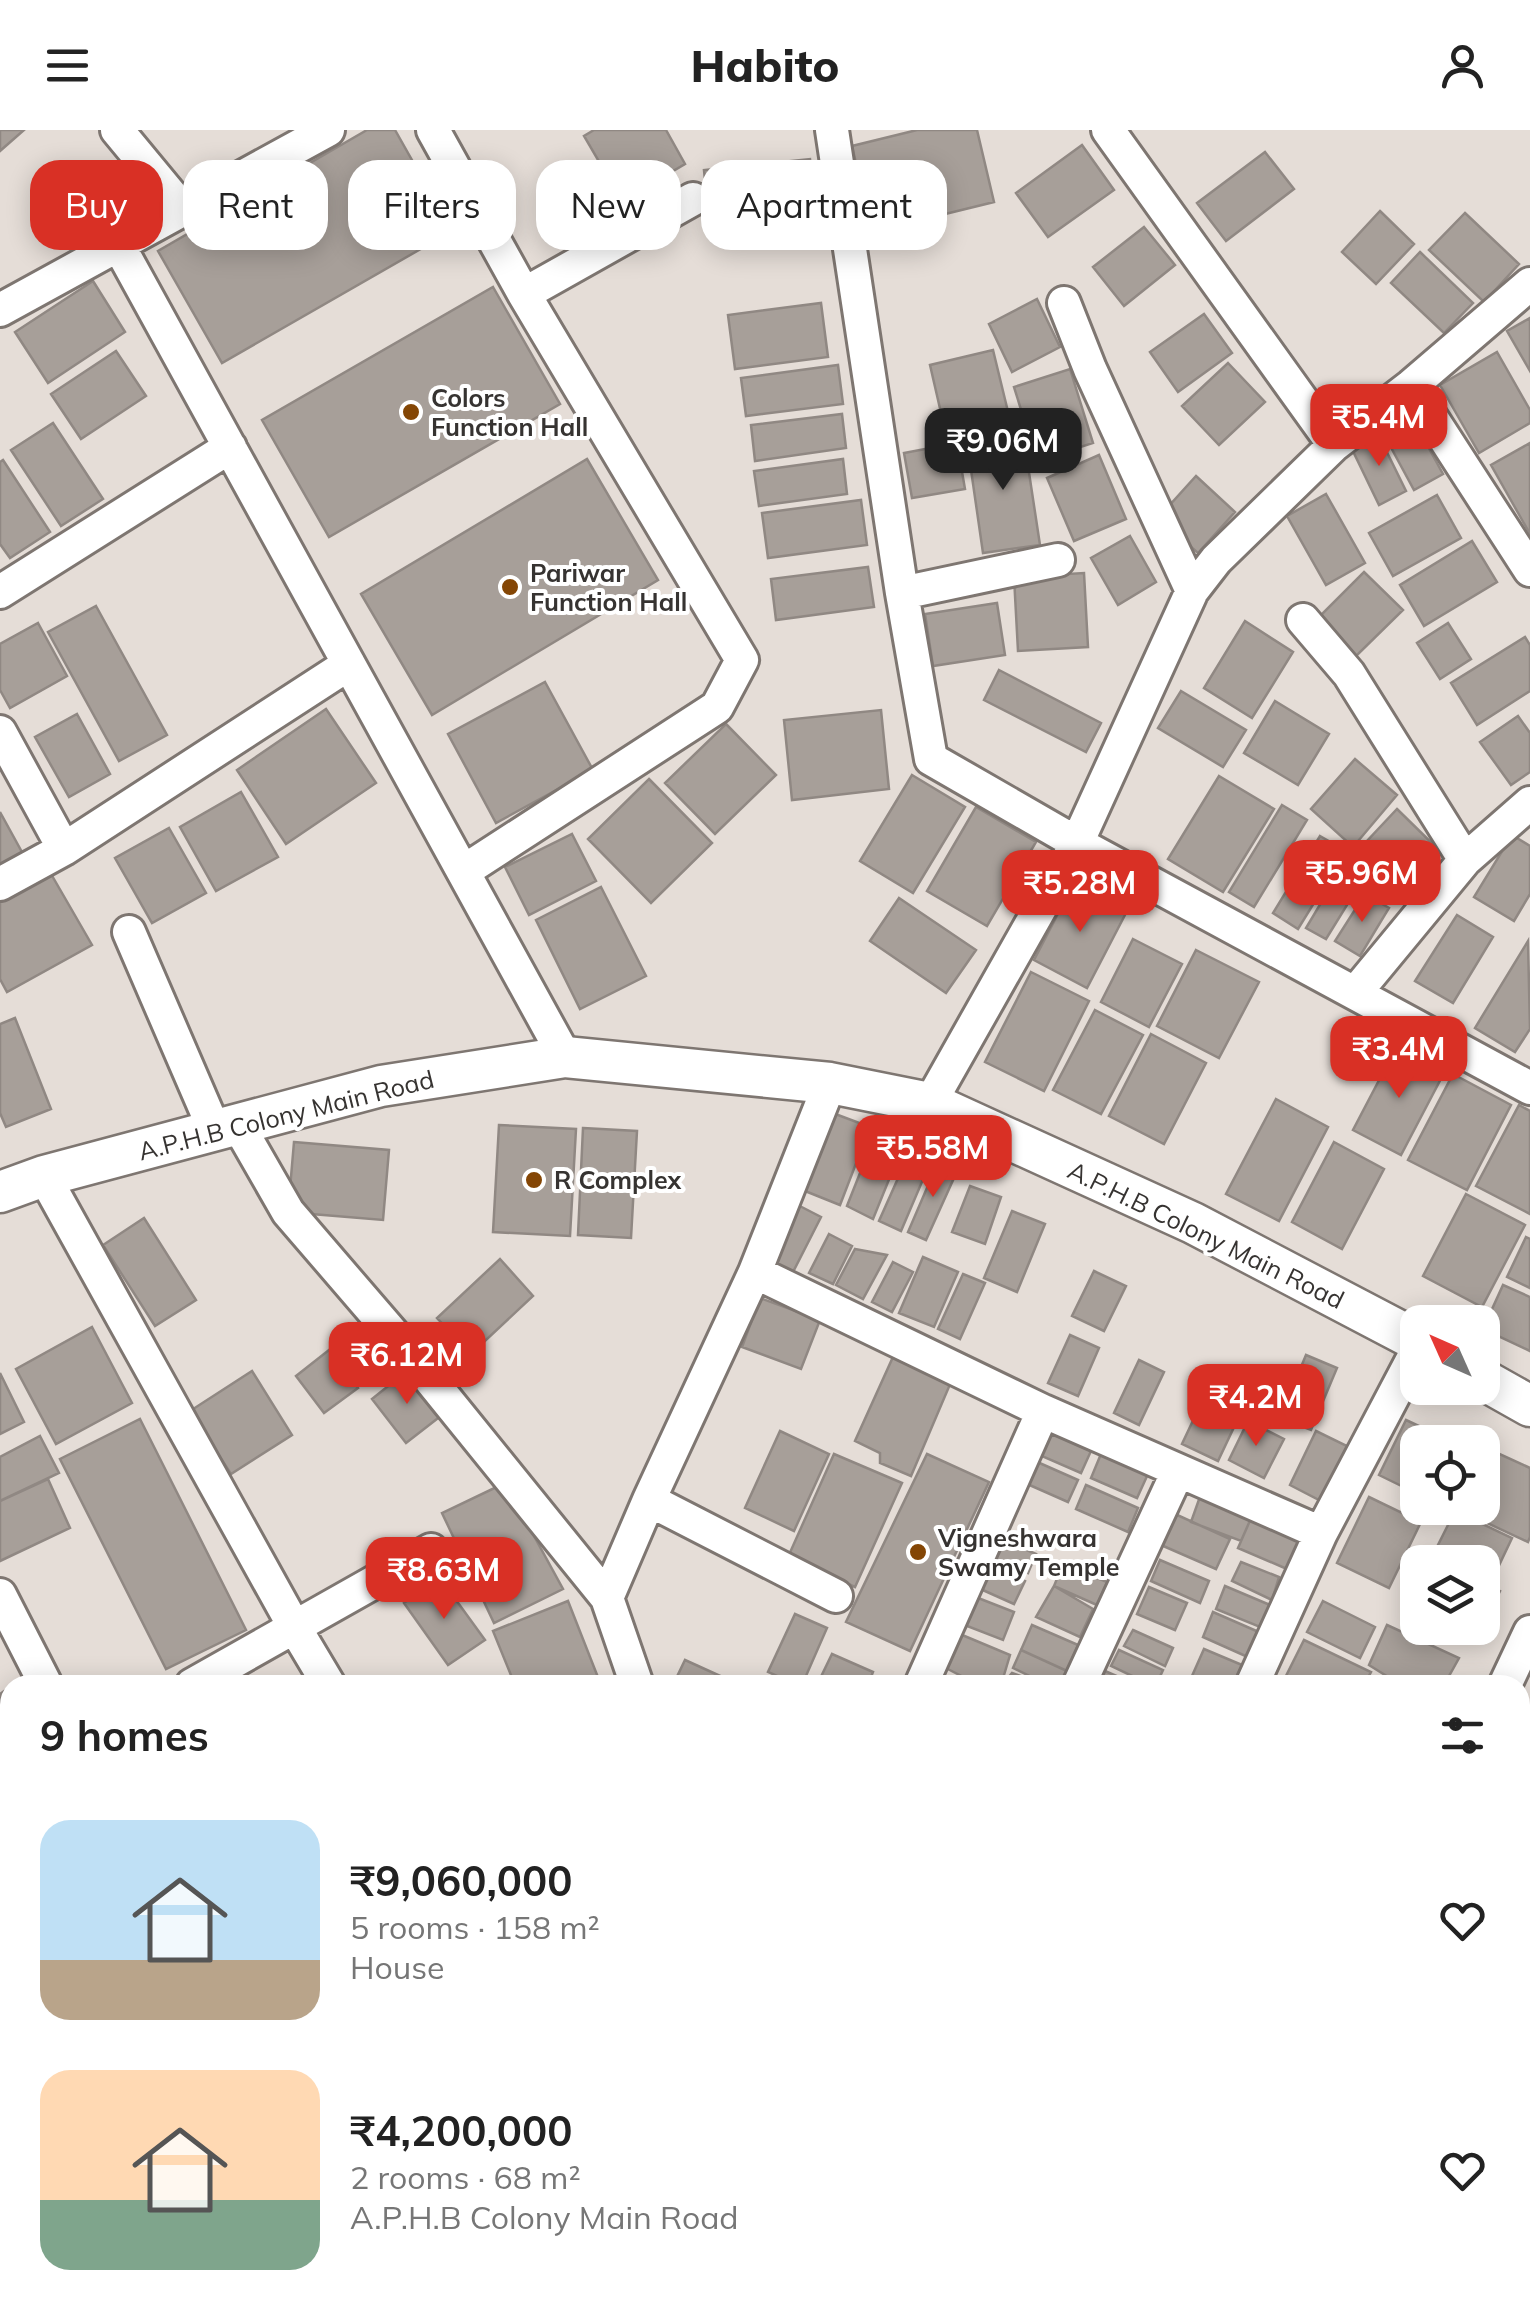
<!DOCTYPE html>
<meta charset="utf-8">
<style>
:root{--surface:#fff;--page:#f2f2f2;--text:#222;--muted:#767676;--accent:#d93025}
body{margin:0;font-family:Mulish,sans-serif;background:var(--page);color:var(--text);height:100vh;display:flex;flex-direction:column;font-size:38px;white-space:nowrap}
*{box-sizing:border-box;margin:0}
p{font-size:32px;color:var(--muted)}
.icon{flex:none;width:55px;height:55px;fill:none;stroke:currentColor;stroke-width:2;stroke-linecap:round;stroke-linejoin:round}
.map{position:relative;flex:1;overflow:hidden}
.sheet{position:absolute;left:0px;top:1545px;width:1530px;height:642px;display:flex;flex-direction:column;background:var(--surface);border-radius:30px 30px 0 0;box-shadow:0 5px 25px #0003}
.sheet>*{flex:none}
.hud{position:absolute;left:30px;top:30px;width:1000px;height:90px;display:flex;gap:20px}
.needle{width:65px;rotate:315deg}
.tools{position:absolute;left:1400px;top:1175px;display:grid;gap:20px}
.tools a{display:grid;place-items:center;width:100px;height:100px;border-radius:20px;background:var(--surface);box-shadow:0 5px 25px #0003;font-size:50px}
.price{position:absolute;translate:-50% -85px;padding:0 22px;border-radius:20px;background:var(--accent);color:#fff;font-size:32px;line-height:65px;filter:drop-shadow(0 2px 5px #0008)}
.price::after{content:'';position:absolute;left:50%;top:60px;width:30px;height:22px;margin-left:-15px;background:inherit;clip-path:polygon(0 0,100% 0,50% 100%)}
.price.active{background:#222;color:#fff}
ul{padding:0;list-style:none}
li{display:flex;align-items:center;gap:30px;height:250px;padding:0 40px}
li span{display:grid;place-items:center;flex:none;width:280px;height:200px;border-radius:30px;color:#555}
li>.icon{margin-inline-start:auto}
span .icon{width:120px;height:120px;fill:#fffc;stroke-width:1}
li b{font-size:42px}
h2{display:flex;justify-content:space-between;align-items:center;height:120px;padding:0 40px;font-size:42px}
.chip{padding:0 35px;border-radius:30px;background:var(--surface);box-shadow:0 5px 25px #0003;font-size:35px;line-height:90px}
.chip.active{background:var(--accent);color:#fff}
header{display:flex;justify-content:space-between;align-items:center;height:130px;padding:0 40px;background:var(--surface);font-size:45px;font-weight:800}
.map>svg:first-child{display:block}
</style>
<header><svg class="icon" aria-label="menu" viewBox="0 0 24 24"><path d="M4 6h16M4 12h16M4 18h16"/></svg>Habito<svg class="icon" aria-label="person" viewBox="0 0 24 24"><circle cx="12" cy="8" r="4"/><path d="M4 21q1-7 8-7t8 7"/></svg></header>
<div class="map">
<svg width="1530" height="2186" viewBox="0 0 1530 2186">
<rect width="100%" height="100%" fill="#e5ddd7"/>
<path fill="#a79f99" stroke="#908883" stroke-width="2.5" d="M0,0h24l-24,21z
M367,0h28l57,101 -230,132 -64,-112z
M594,0h72l19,34 -63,37 -38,-65z
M917,0h60l17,72 -122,30 -20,-86z
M1082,15l32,45 -66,47 -32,-44z
M1265,22l29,37 -68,52 -29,-38z
M810,29l6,63 -106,11 -6,-63z
M1380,81l34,33 -38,40 -34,-32z
M1465,83l54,51 -35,38 -55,-52z
M1144,97l31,38 -51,41 -31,-39z
M1420,122l53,51 -29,30 -53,-50z
M93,151l32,51 -77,51 -33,-51z
M493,157l67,117 -231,133 -67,-117z
M1037,169l23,48 -48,25 -23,-48z
M821,173l7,54 -93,12 -7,-54z
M1204,184l28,39 -54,39 -28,-40z
M1530,188v53l-23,-40z
M993,220l18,74 -64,15 -17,-74z
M116,221l30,45 -65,43 -30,-45z
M1497,222l33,58v13l-51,30 -39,-68z
M1228,233l37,39 -46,43 -37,-39z
M838,235l5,39 -97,12 -5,-38z
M1070,239l23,74 -56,18 -23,-74z
M1409,282l34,62 -29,16 -33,-61z
M842,284l4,34 -91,13 -4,-36z
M53,293l50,76 -42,27 -50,-76z
M1023,303l17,112 -57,8 -16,-111z
M1378,304l28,57 -27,14 -28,-58z
M957,313l8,46 -53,9 -8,-45z
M1530,313v91l-39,-69z
M1099,325l27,64 -52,22 -27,-63z
M587,329l71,121 -226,135 -71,-121z
M843,329l4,35 -88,12 -5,-35z
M3,330l47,72 -40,26 -10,-14v-82z
M1196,346l39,36 -37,41 -40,-35z
M1326,364l39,69 -39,22 -39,-69z
M1437,365l24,43 -68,38 -24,-43z
M861,370l6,45 -99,13 -6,-45z
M1130,406l26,46 -38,23 -27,-47z
M1472,411l25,41 -73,44 -24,-41z
M868,437l6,40 -98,13 -5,-41z
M1364,442l39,38 -51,50 -38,-38z
M1084,443l4,74 -70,4 -4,-74z
M997,473l8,52 -72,11 -8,-52z
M96,476l71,129 -48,26 -71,-129z
M1245,491l48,31 -41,66 -48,-30z
M38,493l29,53 -57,32 -10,-18v-46z
M1448,493l23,36 -31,20 -23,-36z
M1525,507l5,8v46l-53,34 -26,-42z
M999,540l102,53 -15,29 -102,-52z
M545,552l48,88 -97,53 -48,-89z
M1181,561l65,39 -23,37 -65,-39z
M1275,571l54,33 -31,51 -54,-32z
M326,579l50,74 -90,61 -49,-74z
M881,580l8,79 -97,11 -8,-80z
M77,584l33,60 -41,23 -34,-60z
M1518,586l12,17v39l-19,13 -31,-43z
M726,594l50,51 -61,59 -50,-51z
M1355,629l42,36 -44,52 -42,-38z
M912,645l53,32 -52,86 -53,-32z
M1219,646l55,33 -51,83 -55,-33z
M649,649l63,64 -61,60 -63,-64z
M241,662l37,65 -62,34 -36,-64z
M1282,675l25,15 -53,87 -25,-15z
M976,677l60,35 -49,84 -60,-35z
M1397,679l42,41 -44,47 -43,-40z
M0,682l23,42 -23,12z
M169,698l37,65 -54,30 -37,-65z
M572,704l24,47 -67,34 -24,-48z
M1512,705l18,11v48l-16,27 -40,-24z
M1320,706l26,15 -48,78 -25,-16z
M47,737l45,78 -85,47 -7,-13v-85z
M1340,741l20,13 -34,55 -20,-11z
M1074,753l53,28 -40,77 -53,-28z
M601,757l45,89 -66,33 -44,-89z
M1365,764l24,14 -29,48 -25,-15z
M899,768l77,52 -30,43 -76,-52z
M1457,785l36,22 -40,66 -38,-22z
M1133,809l49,25 -33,63 -48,-25z
M1528,811l2,88 -15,23 -40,-24z
M1196,820l63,32 -40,76 -62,-32z
M1031,842l58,29 -45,90 -59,-29z
M1095,880l48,25 -42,79 -48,-24z
M15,888l36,91 -45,18 -6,-14v-89z
M1151,904l55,29 -42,81 -55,-28z
M1397,916l48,25 -44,84 -48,-25z
M1453,944l58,31 -44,85 -59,-30z
M1276,969l52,28 -49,94 -53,-27z
M1519,975l11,6v103l-54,-28z
M830,982l40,15 -30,78 -40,-16z
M499,995l77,4 -6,107 -77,-4z
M583,998l54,3 -6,107 -53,-3z
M877,1000l28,10 -32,79 -26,-13z
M294,1012l95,8 -6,70 -95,-8z
M1334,1012l50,27 -42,80 -50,-27z
M912,1017l21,9 -32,75 -22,-10z
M939,1030l19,9 -32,71 -18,-8z
M970,1056l31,11 -16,47 -33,-12z
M1466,1064l59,31 -43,82 -59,-31z
M792,1072l29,15 -30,59 -29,-15z
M1012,1081l33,13 -28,68 -33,-14z
M144,1088l52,82 -41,26 -52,-81z
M829,1104l23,12 -19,38 -24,-11z
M1526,1107l4,2v49l-23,-11z
M855,1119l32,6 -24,44 -27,-14z
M923,1127l35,15 -24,55 -35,-14z
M500,1129l33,37 -62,58 -34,-36z
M893,1132l20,10 -21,40 -20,-10z
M1094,1141l32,15 -22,45 -32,-15z
M963,1144l22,9 -25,56 -22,-10z
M1503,1155l27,12v54l-47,-22z
M760,1168l60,22 -19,49 -59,-22z
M92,1197l40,76 -76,41 -40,-75z
M1070,1205l29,13 -21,48 -30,-13z
M329,1220l29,38 -34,25 -28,-37z
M1306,1225l31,13 -26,62 -31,-12z
M893,1227l58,25 -40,94 -31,-13v-10l-25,-12z
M1139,1230l25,12 -25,53 -25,-12z
M252,1241l40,64 -61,39 -41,-63z
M407,1241l35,44 -36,28 -34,-44z
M0,1243l24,49 -24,12z
M1207,1261l36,17 -25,53 -36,-17z
M140,1289l106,211 -80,39 -106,-210z
M1406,1290l47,22h-35v52l-39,-19z
M1248,1291l36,18 -20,39 -35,-18z
M780,1301l49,23 -35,77 -49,-23z
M1316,1301l31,15 -26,55 -31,-16z
M1048,1302l43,19 -10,22 -44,-19z
M40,1306l19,37 -59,28v-44z
M1482,1316l48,22v69l-2,5 -73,-34h27z
M834,1324l68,29 -47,104 -67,-30z
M927,1324l62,28 -79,169 -64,-29z
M1101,1324l47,20 -11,24 -46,-20z
M1035,1331l43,19 -10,22 -43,-19z
M48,1349l22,49 -70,33v-60z
M505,1353l58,106 -69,34 -52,-110z
M1086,1355l52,23 -10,24 -52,-23z
M1202,1361l50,25 -11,25 -50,-19z
M1369,1367l52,25 -32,66 -52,-25z
M1455,1381l57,27 -19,40 -11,-5v-11h-22l-25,-11z
M1175,1384l55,25 -14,30 -55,-24z
M1252,1386l49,21 -14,32 -49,-21z
M999,1408l37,16 -8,19 -37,-16z
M1160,1430l49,21 -9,22 -49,-22z
M1241,1432l38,15 -7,23 -40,-19z
M986,1433l39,18 -11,23 -38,-17z
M1063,1434l44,18 -10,23 -43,-19z
M440,1448l45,62 -37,25 -44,-62z
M1482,1452l18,9 -16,32 -2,-1z
M1054,1456l39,23 -13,28 -44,-20z
M1225,1456l45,19 -10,22 -44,-18z
M1149,1457l38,16 -12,27 -38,-16z
M973,1466l41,16 -11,28 -41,-16z
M568,1471l33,84h-86l-22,-54z
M1323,1471l52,26 -15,31 -53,-26z
M1213,1482l48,21 -11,25 -47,-21z
M795,1484l32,14 -25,57h-5l-29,-13z
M1032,1495l46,20 -11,26 -46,-21z
M1387,1495l72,33 -15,27h-43l-32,-20z
M1133,1500l40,18 -8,18 -41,-20z
M955,1502l55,23 -9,30h-22l-39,-20z
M1304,1510l67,32 -7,13h-69l-11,-5z
M1204,1519l38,16 -9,20h-45z
M1021,1520l46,21 -7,14h-12l-35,-17z
M1119,1520l44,20 -7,15h-5l-40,-19z
M832,1524l41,18 -5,13h-51z
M685,1530l55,25h-67z
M1105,1541l32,14h-37z
M1012,1543l33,12h-43z
M4,1561l6,11v55l-10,6v-69z
M1520,1641l10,5v52l-10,-5z
M5,1698l5,7v85l-10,-15v-74z
M1520,1698l10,5v32l-10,23z
M1530,1819v71l-10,-5v-43z
M1520,1895l10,5v35l-10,-4z
M0,2089l10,23v44l-10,5z
M1526,2102l4,2v45l-4,9 -6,-3v-40z
M95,2178h67l4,8h-67z
M347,2178h65l6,8h-76l-3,-3z
M427,2178h63l-12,8h-45z
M518,2178h70l5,8h-70z
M852,2178h17l6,8h-36z
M889,2178h58l-11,8h-40z
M1082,2178h79l15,7 -98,1z
M1479,2178h14l18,8h-36z"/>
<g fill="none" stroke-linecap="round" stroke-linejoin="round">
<g stroke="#7e7671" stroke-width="38">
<path id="minor" d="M117,0l67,81
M433,0l91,164 218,366 -25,47 -253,164
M832,0l70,463 29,166 146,84 453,245
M1108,0l226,315
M119,116l446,811
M524,164l169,-95
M1064,173l26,66 102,222
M0,180l328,-180
M1411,256l119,184
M0,462l230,-145
M902,463l156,-33
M1303,490l46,54 116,186
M0,602l64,117
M0,754l64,-35 285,-185
M129,802l85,197
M1356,862l109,-132 65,-57
M930,973l147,-260 115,-252 24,-31 118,-115 77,-59 119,-102
M237,993l51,89 111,129 208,257 30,87
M44,1046l251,452 34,57
M755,1142l75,-189
M649,1370l187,96
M0,1465l46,90
M607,1468l42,-98 106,-228 288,139 278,122
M192,1555l239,-135
M921,1555l122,-274
M1079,1555l99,-214
M1252,1555l69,-152 97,-184
M1505,1555l25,-53
M1520,1619l10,5
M0,1660l10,-6
M0,1990l10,-6
M0,2022l10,27
M1520,2026l10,-22
M1520,2065l10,5
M0,2172l10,-4
M64,2178l3,8
M728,2178l5,8
M991,2178l5,8
M1205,2178l18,8
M200,2186l14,-8
M1445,2186l4,-8"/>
</g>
<g stroke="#7e7671" stroke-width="45">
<path id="tertiary" d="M0,1062l44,-16 337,-90 184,-29 265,26 100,20 263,120 225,118
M1482,1249l48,27"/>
</g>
<use href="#minor" stroke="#fff" stroke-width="32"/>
<use href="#tertiary" stroke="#fff" stroke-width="40"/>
</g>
<g fill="#844605" stroke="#fff" stroke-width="4">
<circle cx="411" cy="282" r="10"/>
<circle cx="510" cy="457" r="10"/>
<circle cx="534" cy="1050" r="10"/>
<circle cx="918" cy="1422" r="10"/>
</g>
<g text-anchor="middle" stroke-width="8" stroke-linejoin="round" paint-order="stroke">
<g font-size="25" font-weight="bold" fill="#363331" stroke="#fff" text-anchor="start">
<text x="431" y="277">Colors<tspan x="431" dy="29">Function Hall</tspan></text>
<text x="530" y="452">Pariwar<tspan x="530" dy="29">Function Hall</tspan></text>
<text x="554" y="1059">R Complex</text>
<text x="938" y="1417">Vigneshwara<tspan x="938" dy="29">Swamy Temple</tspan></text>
</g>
<g font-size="25" fill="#363331" stroke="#fff">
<text transform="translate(286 985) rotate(-14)" y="9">A.P.H.B Colony Main Road</text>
<text transform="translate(1206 1105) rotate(26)" y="9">A.P.H.B Colony Main Road</text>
</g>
</g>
</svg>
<div class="tools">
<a><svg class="needle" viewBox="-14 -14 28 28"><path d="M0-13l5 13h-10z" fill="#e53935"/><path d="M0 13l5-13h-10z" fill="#767676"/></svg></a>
<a><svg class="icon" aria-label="locate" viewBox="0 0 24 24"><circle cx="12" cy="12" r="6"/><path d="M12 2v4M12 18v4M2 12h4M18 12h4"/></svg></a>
<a><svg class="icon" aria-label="layers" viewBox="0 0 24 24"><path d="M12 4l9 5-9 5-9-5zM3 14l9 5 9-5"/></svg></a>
</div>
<b class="price" style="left:1379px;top:339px">₹5.4M</b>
<b class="price active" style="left:1003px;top:363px">₹9.06M</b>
<b class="price" style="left:1362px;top:795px">₹5.96M</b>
<b class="price" style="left:1080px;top:805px">₹5.28M</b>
<b class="price" style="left:1399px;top:971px">₹3.4M</b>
<b class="price" style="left:933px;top:1070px">₹5.58M</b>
<b class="price" style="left:407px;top:1277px">₹6.12M</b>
<b class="price" style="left:1256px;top:1319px">₹4.2M</b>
<b class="price" style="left:444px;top:1492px">₹8.63M</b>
<div class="hud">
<a class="chip active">Buy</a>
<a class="chip">Rent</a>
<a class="chip">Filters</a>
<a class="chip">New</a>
<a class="chip">Apartment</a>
</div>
<section class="sheet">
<h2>9 homes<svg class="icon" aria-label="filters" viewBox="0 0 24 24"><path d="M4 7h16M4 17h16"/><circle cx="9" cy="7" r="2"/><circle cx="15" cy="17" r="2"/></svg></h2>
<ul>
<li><span style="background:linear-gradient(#bfe0f5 70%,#b9a48a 0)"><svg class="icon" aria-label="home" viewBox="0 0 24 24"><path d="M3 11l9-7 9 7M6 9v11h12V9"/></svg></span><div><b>₹9,060,000</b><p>5 rooms · 158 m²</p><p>House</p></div><svg class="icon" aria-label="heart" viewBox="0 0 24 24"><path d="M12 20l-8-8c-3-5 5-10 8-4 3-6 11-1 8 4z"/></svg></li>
<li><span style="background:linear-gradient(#ffd9b3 65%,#7fa58c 0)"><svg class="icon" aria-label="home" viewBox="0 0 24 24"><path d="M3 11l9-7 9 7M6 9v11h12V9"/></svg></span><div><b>₹4,200,000</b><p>2 rooms · 68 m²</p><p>A.P.H.B Colony Main Road</p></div><svg class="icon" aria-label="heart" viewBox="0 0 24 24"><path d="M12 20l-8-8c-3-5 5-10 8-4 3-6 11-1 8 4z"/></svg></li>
</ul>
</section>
</div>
